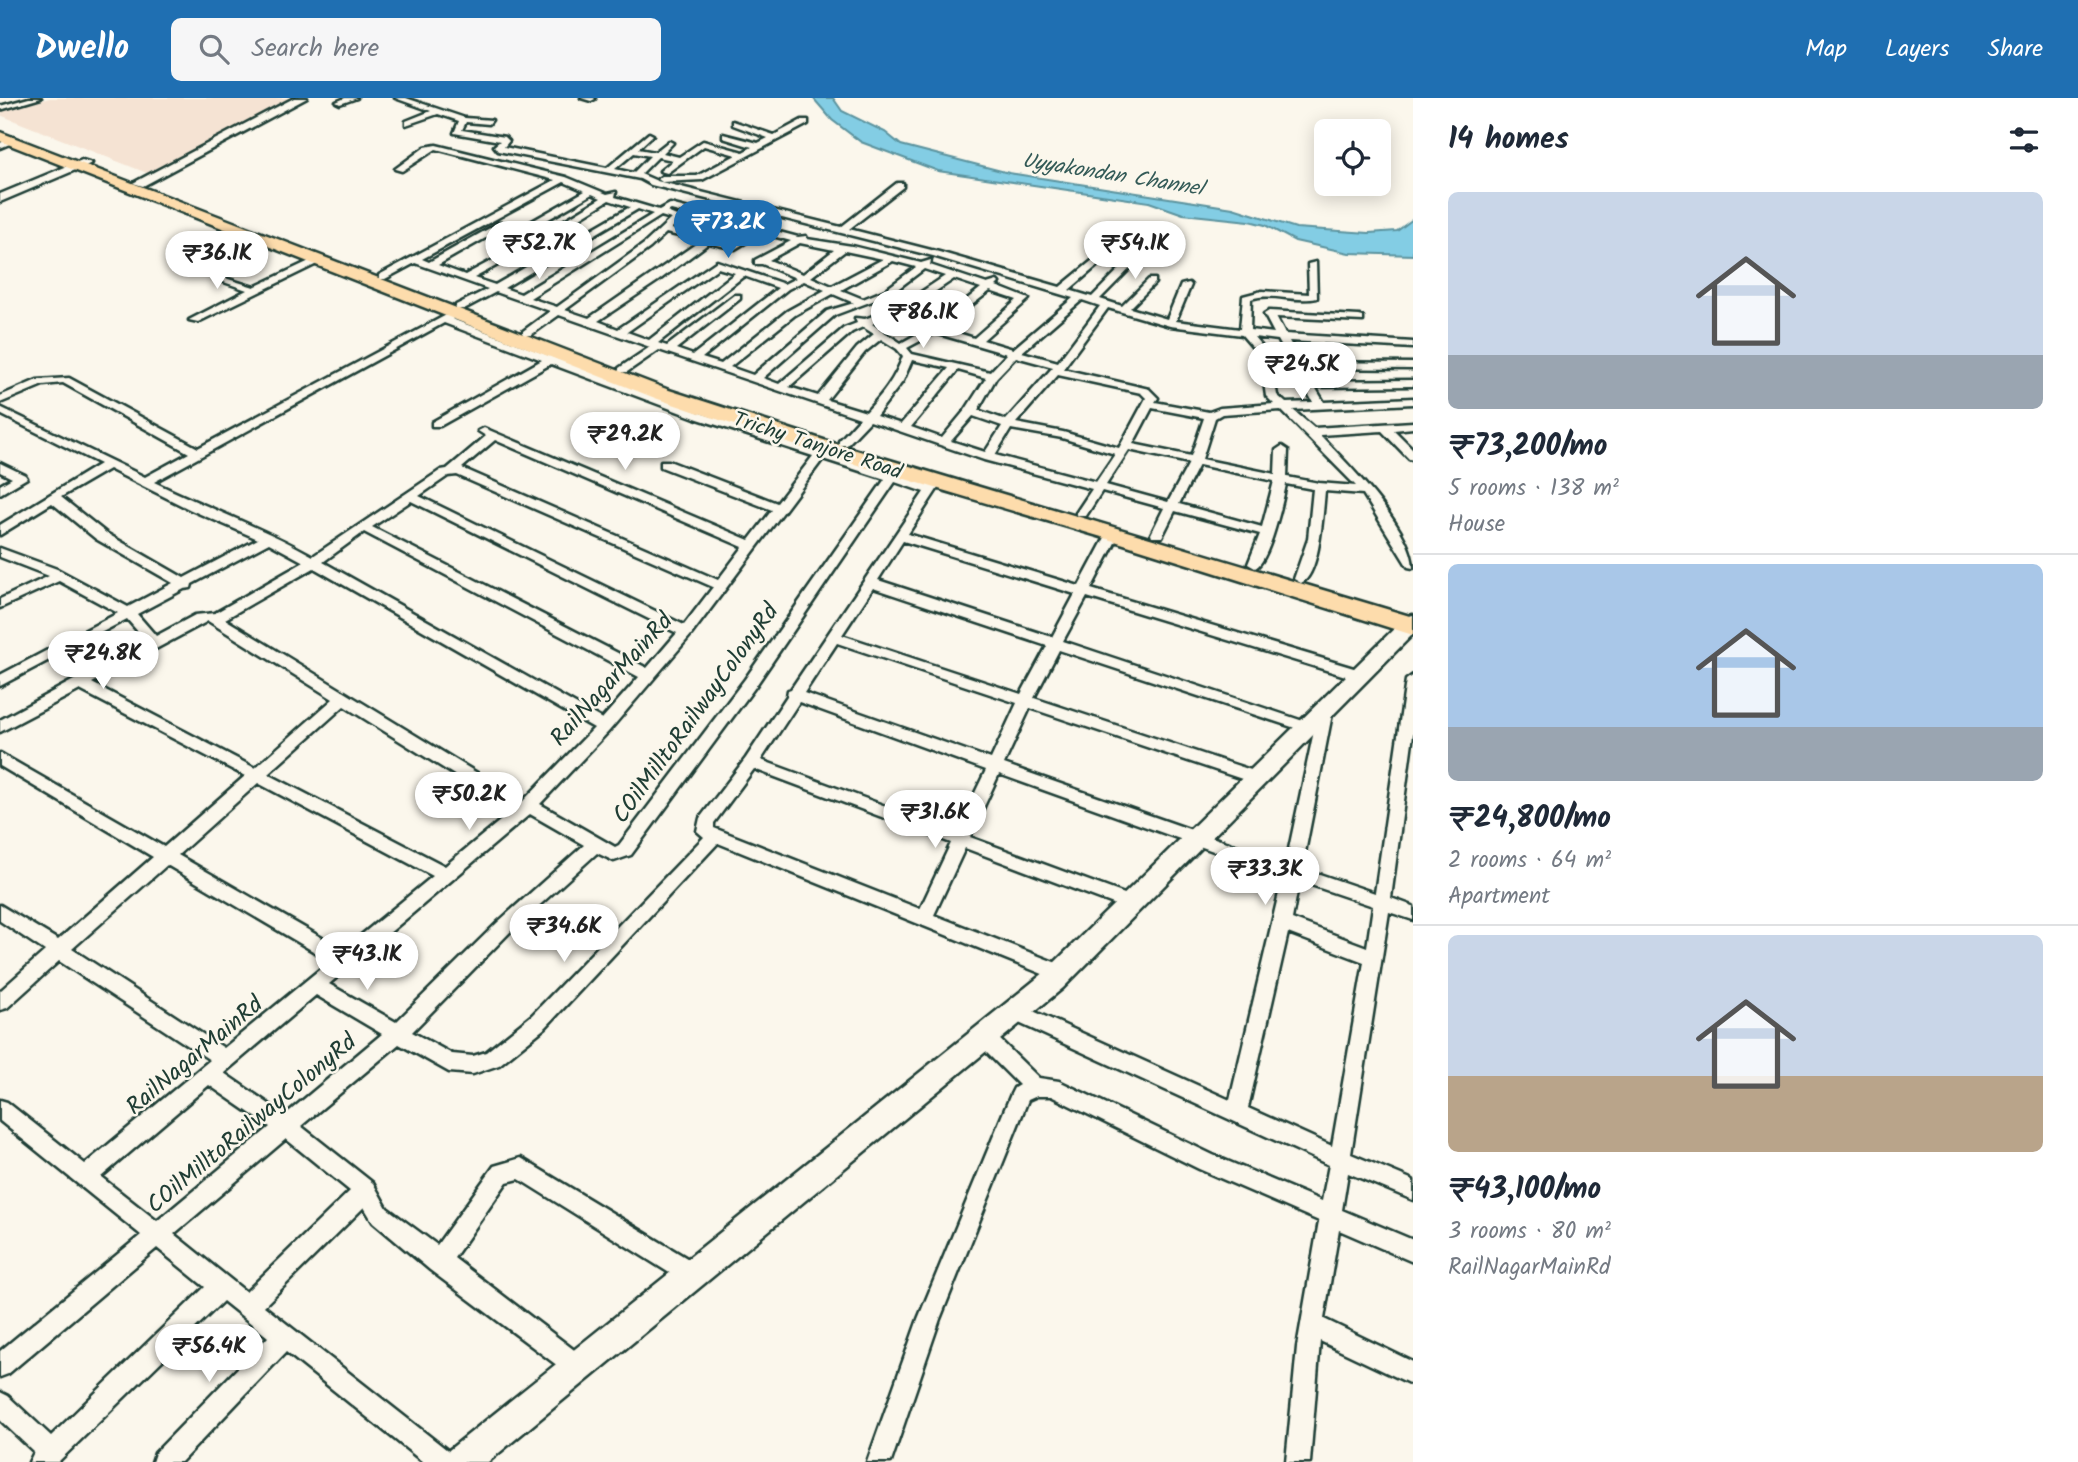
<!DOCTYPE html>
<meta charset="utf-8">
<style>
:root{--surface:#fff;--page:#f6f6f7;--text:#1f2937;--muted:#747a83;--line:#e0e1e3;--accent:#1f6fb2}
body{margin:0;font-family:Kalam,sans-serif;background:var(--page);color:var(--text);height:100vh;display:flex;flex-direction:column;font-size:26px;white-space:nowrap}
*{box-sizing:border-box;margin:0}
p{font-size:23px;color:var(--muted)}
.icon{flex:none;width:38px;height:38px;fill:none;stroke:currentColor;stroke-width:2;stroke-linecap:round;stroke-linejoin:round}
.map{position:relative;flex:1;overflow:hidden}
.details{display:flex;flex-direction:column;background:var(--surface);width:665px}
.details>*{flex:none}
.fabs{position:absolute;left:1314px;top:21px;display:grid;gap:14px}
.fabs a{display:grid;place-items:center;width:77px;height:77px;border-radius:10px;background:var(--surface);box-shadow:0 4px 18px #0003;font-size:35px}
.price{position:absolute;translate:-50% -60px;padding:0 16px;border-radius:24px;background:#fff;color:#222;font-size:23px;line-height:46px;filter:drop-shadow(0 2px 4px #0008)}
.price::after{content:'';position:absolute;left:50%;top:42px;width:21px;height:16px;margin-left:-10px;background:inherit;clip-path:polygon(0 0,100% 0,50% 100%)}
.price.on{background:var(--accent);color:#fff}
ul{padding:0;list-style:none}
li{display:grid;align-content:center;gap:14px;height:371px;padding:0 35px}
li+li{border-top:2px solid var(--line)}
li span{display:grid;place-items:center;height:217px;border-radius:10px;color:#555}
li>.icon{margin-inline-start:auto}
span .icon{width:126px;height:126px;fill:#fffc;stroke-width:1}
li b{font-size:30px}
h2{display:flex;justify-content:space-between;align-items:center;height:84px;padding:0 35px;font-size:30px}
header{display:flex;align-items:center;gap:42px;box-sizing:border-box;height:98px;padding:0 35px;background:var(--accent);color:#fff}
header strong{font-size:33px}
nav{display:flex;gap:38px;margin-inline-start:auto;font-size:24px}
.search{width:490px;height:63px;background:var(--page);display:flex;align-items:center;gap:18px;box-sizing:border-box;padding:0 24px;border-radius:10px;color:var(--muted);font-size:26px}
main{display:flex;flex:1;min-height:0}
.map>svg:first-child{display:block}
</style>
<header>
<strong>Dwello</strong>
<div class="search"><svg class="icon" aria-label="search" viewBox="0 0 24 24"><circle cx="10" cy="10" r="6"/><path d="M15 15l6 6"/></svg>Search here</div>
<nav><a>Map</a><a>Layers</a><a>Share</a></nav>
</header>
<main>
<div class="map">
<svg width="1413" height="1364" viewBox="0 0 1413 1364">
<rect width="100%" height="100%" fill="#fbf7ec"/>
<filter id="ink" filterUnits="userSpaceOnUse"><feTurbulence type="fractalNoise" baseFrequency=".0143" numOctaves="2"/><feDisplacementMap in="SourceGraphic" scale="14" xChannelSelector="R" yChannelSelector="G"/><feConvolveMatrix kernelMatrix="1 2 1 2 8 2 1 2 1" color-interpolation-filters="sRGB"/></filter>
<g filter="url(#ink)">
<path fill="#f5e3d3" d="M50,0h247l-150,75 -147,-58v-3z"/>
<path fill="#83cde4" stroke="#5b939e" stroke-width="2" d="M813,0h20l9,13 43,21 16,13 108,28 224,35 63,20 73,5 28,-2 16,-12v36l-64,-2 -54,-12 -30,-16 -16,-4 -66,-7 -34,-12 -211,-31 -77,-29 -29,-22z"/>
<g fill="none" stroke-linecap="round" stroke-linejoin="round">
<g stroke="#1f3d34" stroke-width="5">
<path id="street" d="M29,0h12l-41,12v-4z
M345,0h12l-17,6 -4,-2z
M395,0h11l59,20 27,2 -3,4 -23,-2 -4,8 43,7 4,4 -5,6 103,21 42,-35 4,2 -15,14 17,3 14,-11 4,2 -10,10 16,4 24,-16 40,11 9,-5 -29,-9v-4l35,9 10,-5 -35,-13v-4l41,14 28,-15h6v4l-106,56 -40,2 -4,-3 4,-3h35l39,-21 -32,-9 -37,27 -7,-2 13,-11 -15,-3 -17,17 16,7 184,46 56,-44h6v4l-54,42 90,23 121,35 45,-37h6v4l-42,36 23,7 57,-58h6v4l-55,56 22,7 27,-27h6v4l-25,25 37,11 14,-34 8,-2 2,2 -15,36 64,8 3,-33 19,-5 47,3 -1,-30 8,-2 1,36c-22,5 -45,-6 -66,1l-1,31 24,3 -10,-19 5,-3 90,5 4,1v4l-87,-4 9,17 128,8v6l-124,-7 12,21 112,1v6l-109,-1 7,13 102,-1v6l-98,1 9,15 89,-4v6l-120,6 21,18 99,-6v6l-19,2 19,19v11l-4,-1 -27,-28 -62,4c27,28 93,94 93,133l-5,-1 -45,-73 -38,-3c-2,19 -5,85 -24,92l-7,-4 14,-40 5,-50 -27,-5c-3,16 -17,79 -31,84l-7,-4 12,-30 -85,-23 -13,26h-10l-1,-3 13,-26 -62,-17 -16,25h-8l-2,-3 16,-24 -108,-29 -114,-39 -23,24h-8v-4l21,-23 -201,-68 -32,22h-8v-4l31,-21 -91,-32 -28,20h-8v-4l27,-20 -54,-19 -32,17h-8v-4l32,-16 -73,-26 -30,16h-6v-4l176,-95 -119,-31 -34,22 -7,-2 30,-22 11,-2 130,32 41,17 9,-2 -1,5 44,13 11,-6 89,23 7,-3 5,3 -3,2 30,8 8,-1 1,3 45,7 69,17 10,-3 -1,5 57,19 10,-3 2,2 -3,3 33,13 -46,41 30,9 60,-51 -140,-42 -282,-71 -11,-6 -142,-28 -4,-5 6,-5 -46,-8 5,-12 -21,-7 -32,11v-4l25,-10zM634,55l16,3 -17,17 -18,-4zM564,84l21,9 -65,37v4h6l66,-38 9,4 -56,34 -80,43 -27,-10 67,-38v-4h-6l-70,39 -7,-3zM609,102l21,7 -135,78 -21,-7 77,-42zM638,111l15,5 -132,80 -17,-6zM671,112l52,13 -17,14 -35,-8 10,-11 -14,-6zM661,118l10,3 -27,25 -87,63 -27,-9zM732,128l21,5 -19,12 -19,-4zM666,135l34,8 -111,77 -24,-8 85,-62zM762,135l29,8 -36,19v4h7l34,14 -12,6 -67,-23 -99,68 -20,-8 60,-40 51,-38 26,6zM800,145l34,7 -31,24 -34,-14zM845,153l38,8 -51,27 -21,-9zM893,163l23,6 -31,23 -22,9 -22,-9zM718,170l17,5 -86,67 -22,-8zM924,171l21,7 -42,28 -38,15 -10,-1 2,5 -13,5 -65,56 -16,-6 72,-63 56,-21zM744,178l34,12 -85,67 -17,-6 64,-50v-4h-6l-67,51 -9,-3zM954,181l27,9 -44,35 -36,20 -29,-19 39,-16zM804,183l21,9 -38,21 -66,53 -19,-6 86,-69zM990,193l27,9 -43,38 -32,-10zM833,196l21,9 -27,8 -74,64 -23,-8 65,-52zM1082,202l18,6 -42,56 -36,-10zM1108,210l62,18 72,9 18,21 6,40 8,8 -54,4 -11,4 -54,-10 3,-4 -9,-9 -86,-20zM863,229l11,7 -17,14 -39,48 -29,-9 63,-55zM935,235l72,21 -17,18 -78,-18 -5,-6zM1254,239l24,3 35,62 -27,1 -9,-8 -7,-39zM881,241l16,10 6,7c-8,23 -21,39 -37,56l-39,-12 38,-48zM1016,259l37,10 -47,53 -28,-10 18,-32zM912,262l37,8 -48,56 -25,-8 27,-35zM958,272l28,8 -20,31 -24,29 -31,-11zM1058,277l83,18 5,5 -27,50 -56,-16 -47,-9zM1152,310l52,10 -13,38 -58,-12zM1281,312l75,76 -37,-3 -32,-6 1,-27 -6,-4 -6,4 -1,24 -73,-15 13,-41 7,-4zM973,318l29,10 -17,26 -34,-11zM1011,331l51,9 53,16 -19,28 -101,-27zM1129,352l60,13 -21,39 -62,-17zM1199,367l75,16 -12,46 -83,-23z
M581,0h13l1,1 -4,2z
M10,41l7,2 -17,7v-5z
M318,159l3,1v4l-123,60 -9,-2 58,-30 -35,-12v-4l42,13z
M452,214l5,3 -5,4 251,95 225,71 4,-6h8l2,3 -34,52 171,52 30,-56h10l1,3 -29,56 276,83 2,4 -2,4 -5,1 -275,-84 -24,44 252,84 6,-20h10l2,4 -31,159 73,25 31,-213 7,-5v59l-22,164 22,8v14l-24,-8 -38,242 62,26v20l-65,-27 -6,37 71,30v22l-74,-32 -15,89 89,43v23l-93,-44 -10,121h-24l11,-115 22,-126 -120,-52 -148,-73h-14l-9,4 -88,219 -49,143h-24l51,-143 93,-225 3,-6 5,-3 -42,-42 -2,-6 2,-6 7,-3 7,3 48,47 20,3 154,74 109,46 7,-36 -321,-147 -2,-6 2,-6 7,-2 7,2 208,94 53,-224 -284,-102 -29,63 168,62 3,5 -3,5 -6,2 -167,-63 -31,67 133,52 3,6 -3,6 -6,2 -6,-2 -337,-136 -172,184 -47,38 -26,9 -24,-2 -50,-28 -98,82 72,57 14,25 50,37 57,-79 27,-8 179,108 3,8 -3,8 -8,3 -8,-3 -165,-103 -12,3 -53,76 132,101 3,8 -3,8 -8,3 -8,-3 -140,-105 -57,-48 -9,-15 -100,99 187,147 3,9h-31l-137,-110 -105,110h-29l3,-9 113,-116 -45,-36 -165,161h-29l5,-10 -34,-32v-28l8,4 43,40 154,-149 -48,-39 -149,126 -8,3v-26l141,-116 -141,-114v-21l7,2 78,62 125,-104 -151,-99 -52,47 -7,2v-19l45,-40 -45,-30v-16l58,35 95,-83 -153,-91v-13l164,94 81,-71 -165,-86 -80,42v-12l146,-79 -19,-22 -127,67v-11l118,-62 -59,-32 -59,27v-9l49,-23 -49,-19v-9l57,21 71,38 45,-24 -77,-44 -44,-36 -52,32v-10l100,-61 -100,-50v-7l145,70 44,-24 -126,-70 -20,2 -43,18v-7l37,-16 32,-2 129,70zM444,225l98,37 -110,62v4h8l111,-62 144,54 118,38 -36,47 -108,-42h-8v6l111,43 -23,30 -265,-112 -6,3 8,5 -39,33 -6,1 -128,86c-51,-29 -106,-48 -159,-74zM495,342l248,107 -25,33 -256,-112zM823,361l62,20 -140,200 -126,166 -4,2 -75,-43 69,-73 82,-96zM109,371l82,41 67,29 -74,39 -78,-45 -45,-36zM457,377l256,112 -29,38 -265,-129 29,-20zM895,384l29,10 -133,197 -3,1 -1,6 -41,62 -46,60 -3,13 7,6 -172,178 -46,37 -13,4 -21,-2 -40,-22 98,-100 87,-79 17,8 17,-6 124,-168zM411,403l266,132 -30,35 -275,-141zM364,434l275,145 -37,42 -279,-157zM903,443l172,53 -23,43 -174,-57zM269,445l35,19 -89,51 -20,2 -39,21 -19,-22 47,-25 7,-1 1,-4zM314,470l280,160 -71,73 -298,-182zM873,490l174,58 -26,48 -179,-59zM208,523l125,78 -78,69 -163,-85zM837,545l180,60 -26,56 -187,-66zM1059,552l245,81h10l-28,132 -282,-99 26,-56 227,76 8,-6 -2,-4 -229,-76zM799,604l187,68 -30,62 -195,-72zM344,608l168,105 -67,55 -177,-92zM754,671l197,74 -31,66 -206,-81v-5zM258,685l175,93 -90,74 -165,-95zM530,716l54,31 -86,77 -102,100 -67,-38zM167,767l163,96 -106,87 -152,-99zM1299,783l74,25 -6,41 -75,-28zM1288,835l76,29 -32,184 -84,-38zM316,897l66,39 -97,81 -61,-42zM209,987l61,42 -113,94 -56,-44zM286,1041l64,52 -104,101 -72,-58z
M0,365l25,12 2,3 -27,16v-9l12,-7 -12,-6z"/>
</g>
<g stroke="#1f3d34" stroke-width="5">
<path id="secondary" d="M294,0h13l-164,88 -10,-3z
M82,62l10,3 -92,39v-8z
M1413,517v19l-350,354 -575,474h-44l5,-12 596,-478 361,-355z"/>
</g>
<g stroke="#1f3d34" stroke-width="5">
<path id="highway" d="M0,34l669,258 164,53 580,174v18l-308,-97 -288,-85 -162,-55 -655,-257z"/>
</g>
<use href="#street" fill="#fbf7ec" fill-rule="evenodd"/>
<use href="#secondary" fill="#fbf7ec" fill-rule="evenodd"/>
<use href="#highway" fill="#fddcac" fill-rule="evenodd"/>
</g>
</g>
<g text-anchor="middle" stroke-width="5" stroke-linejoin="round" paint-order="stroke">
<g font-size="21" font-style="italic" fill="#335a57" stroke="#fbf7ec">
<text transform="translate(1113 76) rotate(9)" y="7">Uyyakondan Channel</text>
</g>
<g font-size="21" fill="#1f3d34" stroke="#fbf7ec">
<text transform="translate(818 347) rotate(18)" y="7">Trichy Tanjore Road</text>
</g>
<g font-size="24" fill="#1f3d34" stroke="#fbf7ec">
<text transform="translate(611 581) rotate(-48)" y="8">RailNagarMainRd</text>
<text transform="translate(695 615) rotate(-54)" y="8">COilMilltoRailwayColonyRd</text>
<text transform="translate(194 957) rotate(-40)" y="8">RailNagarMainRd</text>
<text transform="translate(251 1025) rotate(-40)" y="8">COilMilltoRailwayColonyRd</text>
</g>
</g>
</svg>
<div class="fabs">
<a><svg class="icon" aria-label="locate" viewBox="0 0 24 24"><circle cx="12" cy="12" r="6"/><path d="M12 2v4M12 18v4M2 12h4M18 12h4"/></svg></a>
</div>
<b class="price on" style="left:728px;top:162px">₹73.2K</b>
<b class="price" style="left:539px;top:183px">₹52.7K</b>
<b class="price" style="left:1135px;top:183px">₹54.1K</b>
<b class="price" style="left:217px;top:193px">₹36.1K</b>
<b class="price" style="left:923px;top:252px">₹86.1K</b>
<b class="price" style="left:1302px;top:304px">₹24.5K</b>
<b class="price" style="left:625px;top:374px">₹29.2K</b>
<b class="price" style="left:103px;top:593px">₹24.8K</b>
<b class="price" style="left:469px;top:734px">₹50.2K</b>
<b class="price" style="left:935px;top:752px">₹31.6K</b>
<b class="price" style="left:1265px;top:809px">₹33.3K</b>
<b class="price" style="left:564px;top:866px">₹34.6K</b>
<b class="price" style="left:367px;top:894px">₹43.1K</b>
<b class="price" style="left:209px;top:1286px">₹56.4K</b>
</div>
<section class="details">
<h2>14 homes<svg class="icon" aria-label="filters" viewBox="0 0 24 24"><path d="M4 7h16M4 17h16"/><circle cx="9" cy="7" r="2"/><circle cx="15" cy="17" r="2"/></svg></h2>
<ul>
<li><span style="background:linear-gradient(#c9d6e8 75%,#9aa5b1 0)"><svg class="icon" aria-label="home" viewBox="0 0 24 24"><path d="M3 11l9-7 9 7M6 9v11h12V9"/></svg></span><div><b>₹73,200/mo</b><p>5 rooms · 138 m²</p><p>House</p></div></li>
<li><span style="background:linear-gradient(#a9c7e8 75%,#9aa5b1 0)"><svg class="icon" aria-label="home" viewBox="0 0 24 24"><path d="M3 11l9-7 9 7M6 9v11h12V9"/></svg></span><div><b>₹24,800/mo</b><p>2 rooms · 64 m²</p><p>Apartment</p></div></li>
<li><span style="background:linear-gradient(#c9d6e8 65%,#b9a48a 0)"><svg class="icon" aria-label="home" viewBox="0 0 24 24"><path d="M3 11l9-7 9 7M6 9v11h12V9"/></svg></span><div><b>₹43,100/mo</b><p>3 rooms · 80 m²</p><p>RailNagarMainRd</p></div></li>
</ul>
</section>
</main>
